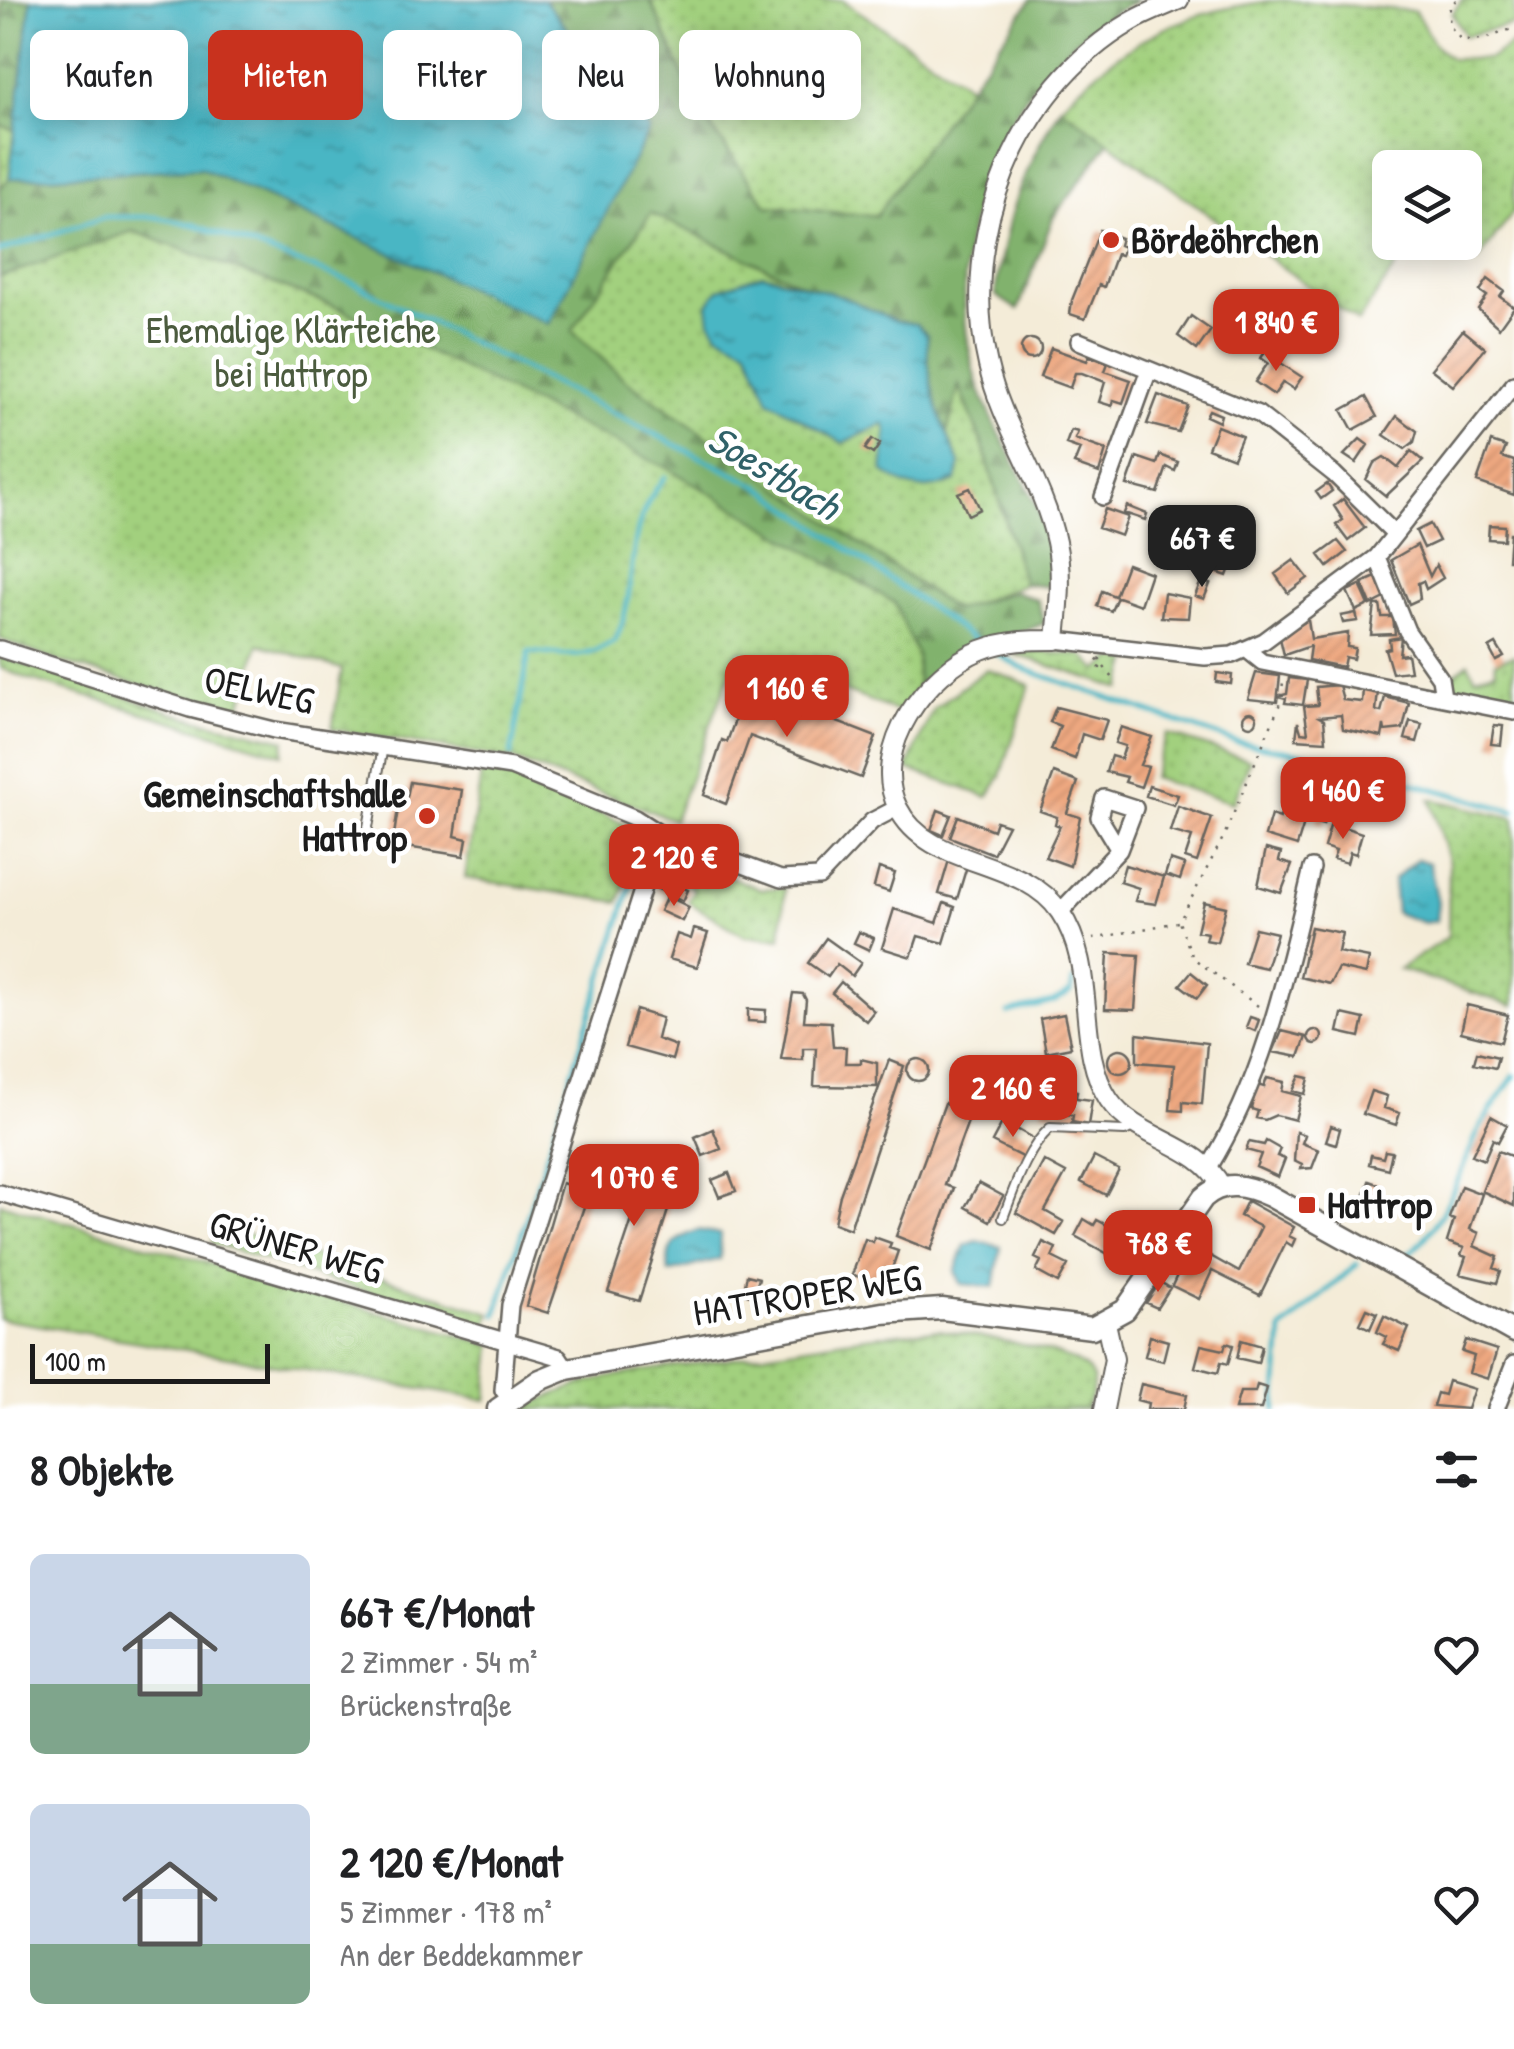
<!DOCTYPE html>
<html lang="de">
<meta charset="utf-8">
<style>
:root{--surface:#fff;--page:#f2f2f2;--text:#202124;--muted:#757577;--accent:#c8321e}
body{margin:0;font-family:"Patrick Hand",sans-serif;background:var(--page);color:var(--text);height:100vh;display:flex;flex-direction:column;font-size:38px;white-space:nowrap}
*{box-sizing:border-box;margin:0}
p{font-size:32px;color:var(--muted)}
.icon{flex:none;width:55px;height:55px;fill:none;stroke:currentColor;stroke-width:2;stroke-linecap:round;stroke-linejoin:round}
.map{position:relative;height:1409px;overflow:hidden}
.sheet{display:flex;flex-direction:column;background:var(--surface);flex:1}
.sheet>*{flex:none}
.hud{position:absolute;left:30px;top:30px;width:1000px;height:90px;display:flex;gap:20px}
.buttons{position:absolute;left:1372px;top:150px;display:grid;gap:20px}
.buttons a{display:grid;place-items:center;width:110px;height:110px;border-radius:15px;background:var(--surface);box-shadow:0 5px 25px #0003;font-size:50px}
.scale{position:absolute;left:30px;bottom:25px;width:240px;box-sizing:border-box;padding-left:10px;border:5px solid #1c1c1c;border-top:0;font-size:28px;line-height:35px;white-space:nowrap;color:#1c1c1c;-webkit-text-stroke:8px #fff;paint-order:stroke}
.price{position:absolute;translate:-50% -85px;padding:0 22px;border-radius:20px;background:var(--accent);color:#fff;font-size:32px;line-height:65px;filter:drop-shadow(0 2px 5px #0008)}
.price::after{content:'';position:absolute;left:50%;top:60px;width:30px;height:22px;margin-left:-15px;background:inherit;clip-path:polygon(0 0,100% 0,50% 100%)}
.price.on{background:#222;color:#fff}
ul{padding:0;list-style:none}
li{display:flex;align-items:center;gap:30px;height:250px;padding:0 30px}
li span{display:grid;place-items:center;flex:none;width:280px;height:200px;border-radius:15px;color:#555}
li>.icon{margin-inline-start:auto}
span .icon{width:120px;height:120px;fill:#fffc;stroke-width:1}
li b{font-size:42px}
h2{display:flex;justify-content:space-between;align-items:center;height:120px;padding:0 30px;font-size:42px}
.chip{padding:0 35px;border-radius:15px;background:var(--surface);box-shadow:0 5px 25px #0003;font-size:35px;line-height:90px}
.chip.on{background:var(--accent);color:#fff}
.map>svg:first-child{display:block}
</style>
<div class="map">
<svg width="1514" height="1409" viewBox="0 0 1514 1409">
<defs>
<pattern id="green-dots" width="8" height="8" patternUnits="userSpaceOnUse" patternTransform="scale(2.5)"><rect width="8" height="8" fill="#a2d07e"/><path d="M2 2h.1M6 6h.1" fill="none" stroke="#8bb26c" stroke-width="1.8" stroke-linecap="round"/></pattern>
<pattern id="forest-firs" width="22" height="20" patternUnits="userSpaceOnUse" patternTransform="scale(2.5)"><rect width="22" height="20" fill="#81b26d"/><path d="M5 1l3.5 6h-7zM16 11l3.5 6h-7z" fill="#699059"/></pattern>
<pattern id="water-ripples" width="26" height="14" patternUnits="userSpaceOnUse" patternTransform="scale(2.5)"><rect width="26" height="14" fill="#49b6c4"/><path d="M2 4q2-2 4 0t4 0M15 11q2-2 4 0t4 0" fill="none" stroke="#3c939e"/></pattern>
<pattern id="building-hatch" width="6" height="6" patternUnits="userSpaceOnUse" patternTransform="scale(2.5)"><rect width="6" height="6" fill="#eea880"/><path d="M-1 1l2-2M0 6l6-6M5 7l2-2" fill="none" stroke="#cc906e"/></pattern>
</defs>
<rect width="100%" height="100%" fill="#fff"/>
<filter id="ink" filterUnits="userSpaceOnUse"><feTurbulence type="fractalNoise" baseFrequency=".01" numOctaves="2"/><feDisplacementMap in="SourceGraphic" scale="20" xChannelSelector="R" yChannelSelector="G"/><feConvolveMatrix kernelMatrix="1 2 1 2 8 2 1 2 1" color-interpolation-filters="sRGB"/></filter>
<filter id="wash" filterUnits="userSpaceOnUse"><feTurbulence type="fractalNoise" baseFrequency=".0048" numOctaves="4" result="noise"/><feDisplacementMap in="SourceGraphic" scale="40" xChannelSelector="R" yChannelSelector="G"/><feGaussianBlur stdDeviation="2.25" result="paint"/><feColorMatrix in="noise" values="0 0 0 0 0 0 0 0 0 0 0 0 0 0 0 0 0 1.4 0 .05"/><feComposite in="paint" operator="in"/></filter>
<g filter="url(#wash)">
<rect width="100%" height="100%" fill="#f4ecd8"/>
<path fill="url(#green-dots)" stroke="#5f764d" stroke-width="2.5" d="M0,0h618l42,178 -75,131 66,-97 150,72 -39,-10 -44,59 30,16 21,51 74,43 41,-19 3,6 -4,40 71,-20 -9,-9 14,-58 24,63 41,138 -63,25 -60,104 -162,-63 -65,170 -160,-60 -182,-31 10,-60 -83,-25 -20,70 -188,-55 -51,-20z
M650,0h192l128,86 -94,130 -109,-10 -68,-96z
M1283,0l132,11 20,35 16,13h38l25,-16v168l-37,51 -38,-19 26,-1v-74h-75v74l22,1 -54,79 -298,-215c66,-69 127,-99 223,-107z
M1462,0h52v24l-49,12 -13,-22z
M1030,651l53,4 15,16 14,-12h18l-9,30 -107,-35z
M1514,655v47l-52,-9 -15,-14 21,-16 7,13 21,-5 -1,-9z
M0,656l187,61 98,23 -3,14 -254,-75 -28,-11z
M987,669l43,16 -29,91 -13,21 -81,-28 26,-60z
M1167,734l83,26 -17,43 -81,-25z
M482,769l29,5 123,54 7,13 -22,61 -154,-24z
M1430,799l84,19v188l-115,-37 49,-32 1,-74z
M668,852l92,37 25,-1 -4,50 -36,-2 -57,-34 6,-14 -32,-15z
M0,1203l492,142 -5,55 -487,-81z
M219,1225l272,88 -6,16 -274,-86z
M939,1330c28,5 148,19 154,49 2,8 -4,21 -7,30h-562c67,-38 142,-40 216,-52 67,-10 132,-24 199,-27z"/>
<path fill="url(#forest-firs)" stroke="#4e6744" stroke-width="2.5" d="M4,0h27l-15,131 -16,-6z
M544,0h106l49,110 68,96 109,10 155,-216h108c-132,59 -200,231 -166,367 13,50 42,92 63,138 11,26 14,55 18,82l-30,-3 -41,-138 -24,-61 -14,56 -17,-59 -1,-47 -11,-11 -20,-3 -95,-37 -150,-71 -79,118 52,48 331,231 60,-19 22,9 8,23c-57,23 -82,18 -128,66v-33l-22,-53 -222,-132 -334,-163 -206,-77 -133,46v-89l9,-9 192,-11 348,155 100,-193z
M1060,107l49,35 -56,76 -35,92 -23,-15c11,-79 25,-119 65,-188z"/>
<path fill="url(#water-ripples)" stroke="#326970" stroke-width="2.5" d="M31,0h513l105,130 -100,194 -348,-156 -192,11z
M762,274l77,21 57,26 20,3 11,11c1,56 11,80 33,129l-4,17c-32,12 -46,10 -73,-10l4,-41 -3,-6 -41,19 -74,-43 -21,-51 -30,-16 -8,-12 -2,-17 11,-15z
M1417,859l12,4 9,39 -2,19 -12,2 -28,-10 -3,-33z
M698,1230l23,4 -1,25 -51,14c-4,-27 5,-34 29,-43z
M977,1241l24,6 -7,40 -33,-3 -6,-12 10,-27z"/>
<g fill="none" stroke-linecap="round" stroke-linejoin="round">
<path stroke="#49b6c4" stroke-width="5" d="M0,251l104,-34h51l40,8 156,57 413,207 219,157
M993,651l28,17 215,74 71,12 207,57
M511,755l18,-103c39,2 50,11 86,-11 28,-60 3,-108 50,-164
M1008,1013l45,-11 18,-10 2,-11
M1402,1258c42,-26 57,-85 77,-128 10,-19 23,-36 35,-54
M496,1315l146,-464
M1276,1409l6,-79 75,-66"/>
</g>
<g id="blocks">
<path fill="url(#building-hatch)" d="M1100,230l21,8 -2,7 5,2 -3,8 -5,-1 -12,33 -5,-2 -14,34 -15,-5 2,-14z
M1488,279l16,12 -4,6 14,10 -15,21 -21,-19 9,-13 -7,-5z
M1253,309l18,13 -25,28 -14,-9z
M1231,312l6,4 -8,12 -7,-4z
M1191,316l20,14 -14,20 -19,-14z
M1463,330l22,18 -32,38 -22,-17z
M1021 349a10 10 0 1 1 20 0a10 10 0 1 1-20 0Z
M1270,345l8,6 -5,7 29,19 -8,12 -11,-7 -9,13 -19,-13 13,-19 -7,-5z
M1051,348l36,13 2,-5 19,7 -3,8 26,9 -8,23 -9,-3 -2,6 -13,-4 6,-20 -23,-9h-7l-5,15 -30,-11z
M1158,395l30,11 -10,26 -31,-8z
M1366,397l11,20 -24,13 -11,-20z
M1209,410l12,5 -2,7 -13,-6z
M1397,416l20,15 -3,11 -9,7 -21,-14z
M1217,426l25,10 -9,22 -25,-10z
M1071,430l7,2 -3,7 31,11 -7,23 -25,-9 6,-15 -14,-5z
M872,439l8,5 -7,10 -8,-5z
M1360,439l8,6 -12,18 -12,-8z
M1491,442l15,5 -4,10 12,4v34l-37,-13z
M1411,451l12,10 -37,35 -20,-16 8,-17 10,-6 14,11z
M1160,455l18,7 -3,9 -8,-4 -9,26 -31,-8 10,-28 20,7z
M1327,484l5,7 -11,8 -5,-7z
M970,488l10,21 -12,6 -10,-22z
M1343,499l22,29 -17,13 -12,-16 7,-5 -9,-14z
M1127,506l20,8 -2,6 -21,-7z
M1105,509l23,8 -7,19 -23,-8z
M1187,523l43,14 -4,11 10,3 -9,25 -52,-18z
M1430,524l9,17 -15,7 -8,-17z
M1489,525l16,1 -1,14 -16,-1z
M1510,533h4v27h-6z
M1338,541l9,11 -19,15 -9,-12z
M1417,545l13,31 6,-11 7,13 -17,11 -3,-8 -5,2 2,16 -11,5 -18,-44z
M1294,560l14,18 -20,15 -13,-19z
M1127,564l24,9 -11,32 -25,-9z
M1376,577l9,21 -14,7 -9,-22z
M1201,581l9,3 -6,15 -9,-3z
M1360,585l9,20 -13,6 -9,-20z
M1102,591l15,6 -6,14 -14,-5z
M1164,593l26,5 -2,20 -27,-1z
M1375,605h5l2,12h11l2,17 -24,1z
M1356,613l2,8 -15,2 -2,-7z
M1308,620l3,19 37,-6 -1,14 8,1 -2,11 -8,-2 -2,10 -35,-7 2,-14 -26,9 -4,-17z
M1401,637l-2,18 8,-1 3,17 -18,2 -7,-24 5,-1 -1,-9z
M1496,644l8,13 -8,4 -7,-13z
M1217,673l15,2 -1,9 -15,-2z
M1256,673l24,3 -3,26 -29,-3z
M1289,678l18,2 -4,25 -18,-2 1,-5 -8,-2 9,-2z
M1339,685l4,15 19,2 1,-13 15,2 -2,20 5,1 4,-15 24,6 -6,26 -18,2 -1,-6 -2,12 -39,-8 -2,-14 -22,2 5,3 2,21 -30,-2 2,-17 3,10 7,1 -4,-27 14,-1 -2,-18z
M747,687l129,50 -15,41 -111,-42 -24,68 -22,-9 18,-55 5,2z
M1056,707l51,13 -7,20 -18,-6 -7,25 -24,-9 9,-24 -10,-4z
M1243 719a7 7 0 1 1 14 0a7 7 0 1 1-14 0Z
M1410,721l12,3 -5,18 -12,-3z
M1494,725l9,1 -2,19 -10,-1z
M1121,727l31,10 -12,28 8,2 -7,20 -16,-5 2,-5 -21,-5 5,-16 10,3 4,-13 -10,-3z
M1054,773l24,9 -11,31 13,4 -10,49 -25,-9 15,-31 -5,-2 2,-7 -17,-6z
M410,782l52,8 -7,46 12,3 -3,17 -64,-10 1,-10 -7,-1 6,-39 7,1z
M1149,786l29,9 -4,10 -28,-9z
M1178,806l34,12 -15,44 -12,-4 7,-21 -22,-6z
M1283,807l24,7 -10,32 -32,-10 6,-21 9,3z
M938,810l13,5 -8,20 -12,-5z
M1320,810l7,2 -4,13 -7,-2z
M958,816l35,14 3,-9 12,4 -15,29 -43,-17z
M1331,823l31,10 -6,21 -6,-2 -3,11 -14,-4 3,-8 -12,-4z
M1266,849l15,4 -2,8 13,4 -11,28 -23,-7z
M949,860l18,6 -10,33 -18,-5z
M1170,860l15,5 -5,15 -15,-5z
M1125,865l39,12 -8,27 -21,-3 4,-13 -19,-6z
M879,868l16,5 -6,19 -15,-5z
M661,877l27,13 -5,11 -27,-13z
M667,896l22,11 -7,14 -22,-10z
M1204,902l22,5 -9,35 -12,-2 2,-7 -10,-2z
M944,903l11,4 -11,36 -26,-7 -7,21 -29,-9 12,-39 43,14z
M1311,927l31,6 -4,19 31,6 -3,16 -28,-6 -8,16 -30,-7z
M1255,928l22,5 -11,35 -22,-5z
M694,929l14,4 -11,34 -28,-8 8,-25 14,5z
M859,932l15,6 -5,12 -15,-7z
M826,938l35,25 -9,13 -15,-12 -9,13 -20,-14z
M1108,953l31,2 -4,55 -30,-1z
M1191,972l16,13 -10,13 -17,-13z
M841,982l33,29 -8,10 -34,-28z
M793,993l10,1 3,6 -2,21 27,1 2,25h13l-1,16h16v-4l16,4v24l-63,-1 2,-38h-13v12l-22,-1z
M1467,1005l41,10 -7,27 -40,-10z
M748,1009l18,1 -1,12 -17,-1z
M636,1010l26,8 -5,21 19,7 -4,14 -47,-13z
M1064,1014l7,33 -25,5 -6,-33z
M1342,1014l22,5 -4,18 -22,-5z
M1250,1017l9,3 -4,11 -9,-4z
M1308 1037a7 7 0 1 1 14 0a7 7 0 1 1-14 0Z
M1282,1031l24,6 -7,20 -26,-5z
M1137,1034l70,9 -5,61 -19,-2v9l-13,-1 4,-45 -37,-3z
M1108 1061a12 12 0 1 1 24 0a12 12 0 1 1-24 0Z
M1477,1052l21,5 -3,11 -21,-5z
M1059,1053l4,24 -17,3 -5,-24z
M907 1070a11 11 0 1 1 22 0a11 11 0 1 1-22 0Z
M889,1060l15,6 -54,163 -16,-6 6,-28z
M1300,1076l9,2 -4,16 -12,-3z
M1267,1078l17,4 -2,9 19,5 -6,24 -19,-5 -11,5 -9,-2 2,-7 -7,-2 6,-24 7,2z
M1056,1086l21,5 -1,7 16,2 -4,25 -16,-3 1,-7 -31,-4 3,-24z
M1371,1091l16,5 -3,12 16,5 -4,12 -33,-11z
M945,1103l26,10 -26,72 9,3 -23,62 -35,-14z
M1491,1116l16,9 -9,17 -5,-3 -9,21 -12,-5z
M1003,1121l31,18 -10,19 -32,-16z
M1331,1126l9,3 -4,15 -10,-3z
M713,1129l8,20 -18,7 -8,-19z
M1296,1132l9,3 -3,8 17,7 -7,18 -11,1 1,-4 -8,-4z
M1266,1141l14,8 -3,7 8,3 -7,18 -22,-10 5,-13 -15,-4 3,-8 15,3z
M1385,1151l7,1 -4,17 -19,-5 2,-9 12,3z
M1498,1151l16,6v49l-32,-15z
M605,1157l30,10 -2,15 12,4 -3,9 28,9 -31,97 -31,-9 29,-87 -2,-6 -39,-13z
M1094,1157l25,13 -13,25 -25,-13z
M1044,1161l22,12 -21,38 19,11 -8,13 -40,-22z
M729,1173l7,18 -17,6 -7,-17z
M1369,1181l11,4 -5,16 -11,-4z
M562,1183l27,9 -41,121 -22,-7z
M979,1183l24,13 -13,25 -25,-14z
M1461,1186l21,8 -12,35 9,4 -5,13 24,11 -4,11 7,3 -4,12 -37,-9 6,-17 -5,-2 3,-7 -17,-6 7,-22 -5,-2z
M1247,1201l47,26 -5,9 6,3 -3,7 -6,-4 -26,53 -48,-24 -13,28 -27,-13 19,-41 48,27 22,-45 -21,-11z
M1084,1219l10,6 3,-5 38,20 -3,5 10,5 -10,17 -57,-31z
M874,1237l17,6 -2,5 9,3 -11,32 -35,-8 13,-36 8,3z
M1043,1242l13,6 -4,9 16,8 -10,18 -22,-12 5,-10 -6,-3z
M747,1275l12,3 -5,18 -11,-3z
M1160,1282l10,6 -13,20 -11,-5z
M1367,1309l10,4 -7,16 -10,-5z
M1384,1316l25,12 -10,23 -16,-7 4,-7 -10,-5z
M1150,1336l18,5 -5,20 -18,-5z
M1241,1340l21,6 -4,17 -21,-5z
M1466,1340l31,10 -9,29 -19,-6 5,-17 -12,-4z
M1226,1343l7,2 -5,19 -7,-2 -3,11 -23,-6 6,-22 23,5z
M1448,1381l26,8 -7,20 -34,-3 4,-13 7,2z
M1141,1384l46,11 -3,14h-37l1,-6 -11,-3z
M1257,1385l10,3 -6,21h-26l5,-17h15z"/>
</g>
</g>
<g filter="url(#ink)">
<use href="#blocks" fill-opacity="0" stroke="#68655e" stroke-width="2.5"/>
<g fill="none" stroke-linecap="round" stroke-linejoin="round">
<g stroke="#68655e" stroke-width="12">
<path id="service" d="M366,838l17,-91
M1003,1218c12,-31 23,-68 47,-90l75,3 10,-5"/>
</g>
<g stroke="#68655e" stroke-width="20">
<path id="minor" d="M1079,341l179,73 76,60 60,59
M1103,497l46,-127
M1377,557l30,74 33,47 3,19
M1056,640l149,17 27,-2 32,-14 113,-84 137,-173
M0,649l190,60 84,21 237,37 124,51 25,16 121,45 38,-2 53,-56 25,-13
M1247,650l15,12 252,50
M1060,912l59,-62 16,-42 -31,-10 -5,19 20,33
M1208,1169c57,-92 79,-197 104,-301
M0,1193l559,164 8,12
M511,1397l-8,-7 7,-85 150,-471
M1496,1409l18,-45"/>
</g>
<g stroke="#68655e" stroke-width="22">
<path id="tertiary" d="M1179,0c-16,7 -33,13 -48,22 -115,67 -173,215 -143,343 14,62 55,115 68,177 7,32 3,65 0,98 -27,0 -49,0 -75,10 -53,21 -113,99 -83,158 30,61 124,48 162,104 39,57 14,135 49,188 27,40 91,43 112,86
M1104,1409l10,-50 -8,-36"/>
</g>
<g stroke="#68655e" stroke-width="25">
<path id="secondary" d="M498,1409l42,-29 27,-11 315,-56 60,-4 150,19 33,-18 78,-112c21,-19 44,-12 67,-2l244,136"/>
</g>
<path stroke="#68655e" stroke-width="2.5" stroke-dasharray="2.5 8" stroke-linecap="butt" d="M1456,0l-6,6 -1,19 12,15 24,-1 29,-11
M1099,659l4,4 -3,5 -5,-4z
M1104,667l9,11
M1093,939l85,-17
M1258,1006l-65,-48 -14,-36 45,-86 55,-130 4,-23"/>
<use href="#service" stroke="#fff" stroke-width="8"/>
<use href="#minor" stroke="#fff" stroke-width="15"/>
<use href="#tertiary" stroke="#fff" stroke-width="18"/>
<use href="#secondary" stroke="#fff" stroke-width="20"/>
</g>
</g>
<g fill="#c8321e" stroke="#fff" stroke-width="4">
<circle cx="1111" cy="240" r="10"/>
<circle cx="427" cy="816" r="10"/>
<rect x="1297" y="1195" width="20" height="20" rx="5"/>
</g>
<g text-anchor="middle" stroke-width="9" stroke-linejoin="round" paint-order="stroke">
<g font-size="38" font-weight="bold" fill="#1c1c1c" stroke="#fff" text-anchor="start">
<text x="1131" y="253">Bördeöhrchen</text>
<text x="407" y="807" text-anchor="end">Gemeinschaftshalle<tspan x="407" dy="44">Hattrop</tspan></text>
<text x="1327" y="1218">Hattrop</text>
</g>
<g font-size="38" fill="#4b5b3e" stroke="#fff">
<text x="291" y="343">Ehemalige Klärteiche<tspan x="291" dy="44">bei Hattrop</tspan></text>
</g>
<g font-size="38" fill="#1c1c1c" stroke="#fff">
<text transform="translate(259 690) rotate(12)" y="13">OELWEG</text>
<text transform="translate(296 1247) rotate(16)" y="13">GRÜNER WEG</text>
<text transform="translate(807 1295) rotate(-9)" y="13">HATTROPER WEG</text>
</g>
<g font-size="40" font-style="italic" fill="#306168" stroke="#fff">
<text transform="translate(774 472) rotate(31)" y="14">Soestbach</text>
</g>
</g>
</svg>
<div class="buttons">
<a><svg class="icon" aria-label="layers" viewBox="0 0 24 24"><path d="M12 4l9 5-9 5-9-5zM3 14l9 5 9-5"/></svg></a>
</div>
<div class="scale">100 m</div>
<b class="price" style="left:1276px;top:374px">1 840 €</b>
<b class="price on" style="left:1202px;top:590px">667 €</b>
<b class="price" style="left:787px;top:740px">1 160 €</b>
<b class="price" style="left:1343px;top:842px">1 460 €</b>
<b class="price" style="left:674px;top:909px">2 120 €</b>
<b class="price" style="left:1013px;top:1140px">2 160 €</b>
<b class="price" style="left:634px;top:1229px">1 070 €</b>
<b class="price" style="left:1158px;top:1295px">768 €</b>
<div class="hud">
<a class="chip">Kaufen</a>
<a class="chip on">Mieten</a>
<a class="chip">Filter</a>
<a class="chip">Neu</a>
<a class="chip">Wohnung</a>
</div>
</div>
<section class="sheet">
<h2>8 Objekte<svg class="icon" aria-label="filters" viewBox="0 0 24 24"><path d="M4 7h16M4 17h16"/><circle cx="9" cy="7" r="2"/><circle cx="15" cy="17" r="2"/></svg></h2>
<ul>
<li><span style="background:linear-gradient(#c9d6e8 65%,#7fa58c 0)"><svg class="icon" aria-label="home" viewBox="0 0 24 24"><path d="M3 11l9-7 9 7M6 9v11h12V9"/></svg></span><div><b>667 €/Monat</b><p>2 Zimmer · 54 m²</p><p>Brückenstraße</p></div><svg class="icon" aria-label="heart" viewBox="0 0 24 24"><path d="M12 20l-8-8c-3-5 5-10 8-4 3-6 11-1 8 4z"/></svg></li>
<li><span style="background:linear-gradient(#c9d6e8 70%,#7fa58c 0)"><svg class="icon" aria-label="home" viewBox="0 0 24 24"><path d="M3 11l9-7 9 7M6 9v11h12V9"/></svg></span><div><b>2 120 €/Monat</b><p>5 Zimmer · 178 m²</p><p>An der Beddekammer</p></div><svg class="icon" aria-label="heart" viewBox="0 0 24 24"><path d="M12 20l-8-8c-3-5 5-10 8-4 3-6 11-1 8 4z"/></svg></li>
</ul>
</section>
